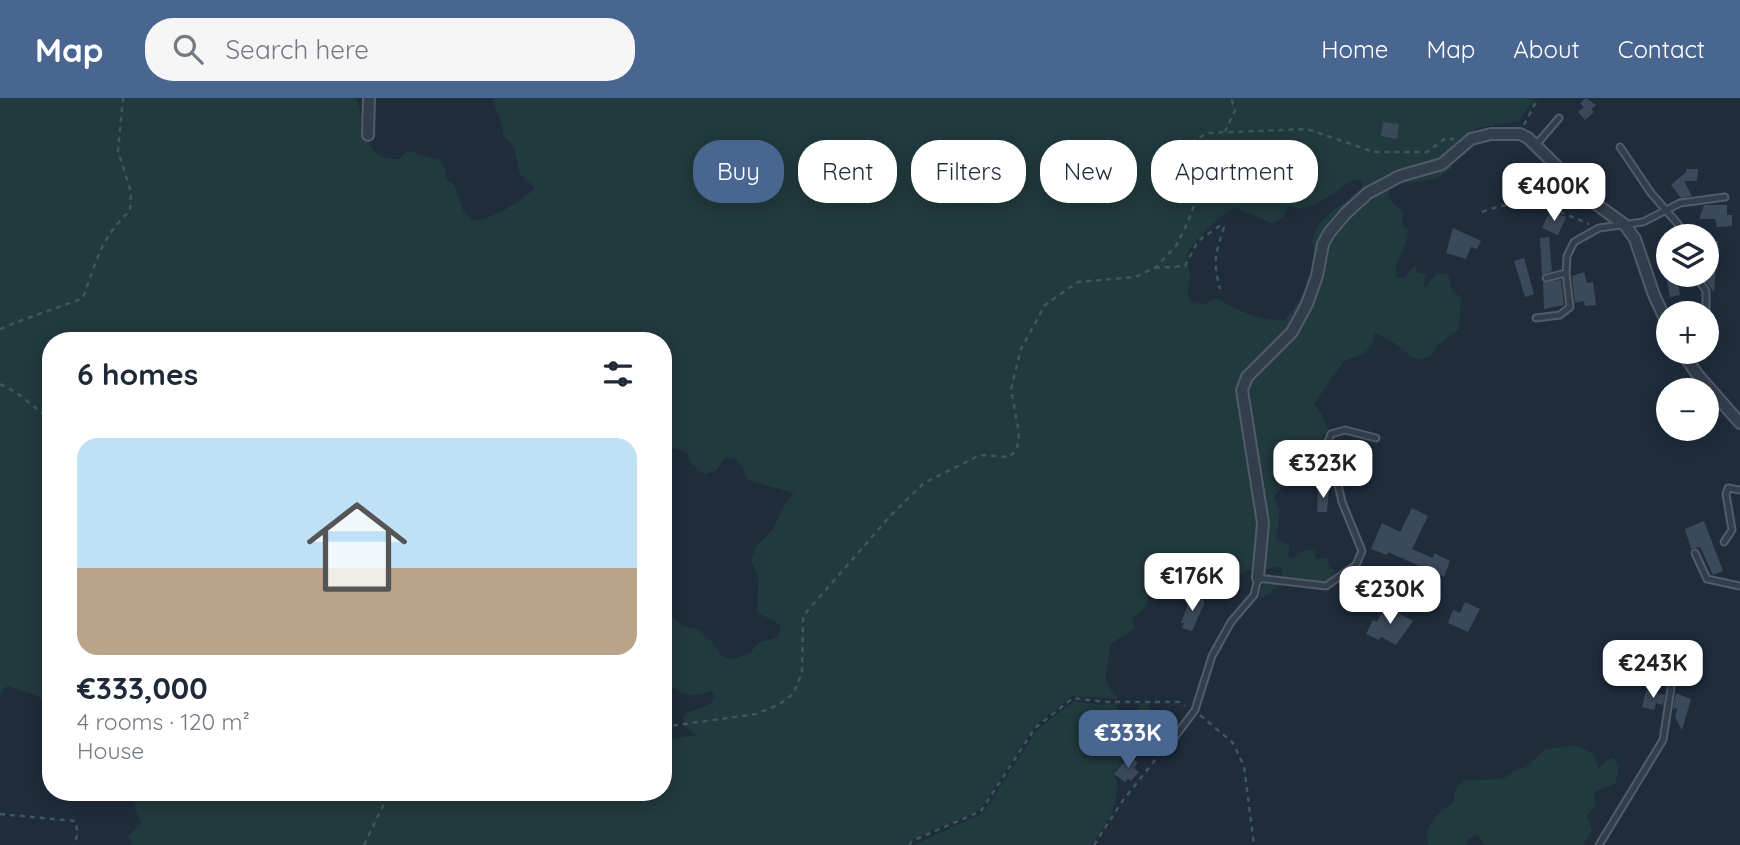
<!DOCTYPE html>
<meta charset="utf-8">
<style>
:root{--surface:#fff;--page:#f6f6f7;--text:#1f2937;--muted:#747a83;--accent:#496691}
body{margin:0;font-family:Quicksand,sans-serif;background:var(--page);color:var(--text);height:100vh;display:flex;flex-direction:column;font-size:26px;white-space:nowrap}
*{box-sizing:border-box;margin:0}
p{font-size:23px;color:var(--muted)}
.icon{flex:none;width:38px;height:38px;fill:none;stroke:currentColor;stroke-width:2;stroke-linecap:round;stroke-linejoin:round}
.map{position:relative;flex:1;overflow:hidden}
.details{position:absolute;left:42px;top:234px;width:630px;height:469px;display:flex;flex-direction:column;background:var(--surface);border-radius:28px;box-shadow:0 4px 18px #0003}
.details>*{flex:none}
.hud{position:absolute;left:693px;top:42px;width:665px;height:63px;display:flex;gap:14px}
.controls{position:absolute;left:1656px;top:126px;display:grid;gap:14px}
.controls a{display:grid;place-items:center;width:63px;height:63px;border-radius:50%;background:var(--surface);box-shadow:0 4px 18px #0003;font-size:35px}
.price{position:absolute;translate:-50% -60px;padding:0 16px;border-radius:14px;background:#fff;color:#222;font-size:23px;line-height:46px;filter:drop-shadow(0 2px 4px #0008)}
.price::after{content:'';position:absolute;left:50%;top:42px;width:21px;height:16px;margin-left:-10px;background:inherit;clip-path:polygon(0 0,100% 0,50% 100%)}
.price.current{background:var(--accent);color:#fff}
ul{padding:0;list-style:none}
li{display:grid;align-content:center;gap:14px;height:371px;padding:0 35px}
li span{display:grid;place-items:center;height:217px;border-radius:21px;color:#555}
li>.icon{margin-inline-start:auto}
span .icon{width:126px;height:126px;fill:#fffc;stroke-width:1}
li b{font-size:30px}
h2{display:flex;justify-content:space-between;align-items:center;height:84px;padding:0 35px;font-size:30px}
.pill{padding:0 24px;border-radius:28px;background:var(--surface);box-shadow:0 4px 18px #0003;font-size:24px;line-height:63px}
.pill.current{background:var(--accent);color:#fff}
header{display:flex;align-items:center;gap:42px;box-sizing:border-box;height:98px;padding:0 35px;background:var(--accent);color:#fff}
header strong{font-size:33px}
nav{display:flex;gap:38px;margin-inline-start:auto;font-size:24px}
.search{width:490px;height:63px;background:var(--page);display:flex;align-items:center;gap:18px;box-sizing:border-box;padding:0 24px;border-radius:28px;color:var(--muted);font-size:26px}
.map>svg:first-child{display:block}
</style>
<header>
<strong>Map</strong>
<div class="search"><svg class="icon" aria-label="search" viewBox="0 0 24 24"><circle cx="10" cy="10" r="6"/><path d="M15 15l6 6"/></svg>Search here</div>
<nav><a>Home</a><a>Map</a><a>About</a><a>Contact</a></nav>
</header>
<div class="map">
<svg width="1740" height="747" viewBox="0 0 1740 747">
<rect width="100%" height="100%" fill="#1f2c3c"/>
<path fill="#213a3d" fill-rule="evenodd" d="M0,0h356c10,24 5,63 43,61l8,-8c13,2 18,7 32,8l6,9 2,13 7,3 9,26 10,11c20,-2 47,-19 62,-33l-15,-14 -7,-28 -10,-11c0,-14 -8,-23 -10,-37h1042l-16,23 -43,7 -5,8 -30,26 -42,11 -55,38 -26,48 -14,44 -15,27 -45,45 17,148 -5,49 -8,-2 -6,4 -4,-2 1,-14h-28l-13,9 -20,-1 -22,11 -5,9 -9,2 7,5 -3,13 -14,13 3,10 -25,15c1,25 -15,34 10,55l-48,-3 -38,31 -54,83 -69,30 -4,5h-775l-4,-9 13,-12 -11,-31h533v-53l34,-5 -12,-8 -2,-8 3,-6 23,-8 6,-8 -4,-6c-24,9 -27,3 -48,-9v-72l20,16 15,3 14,13 9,13 11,5 18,-7 8,-10 20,-6 3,-12 -23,-12 -1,-14 2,-20 -8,-18 4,-13 18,-19 10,-22 11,-14 -47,-13 -4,-12 -9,-10h-9l-9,13 -12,3 -12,-10 -6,-12 -23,-7v-104h-612v371l-13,-16 -31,-10 -7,10zM1352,82h9l3,3c-12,19 -41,28 -50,51 -4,8 0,13 1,21 1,24 -17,47 -30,65 -20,2 -52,-10 -67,-22l-14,6 -13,-1 -4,-11c8,-18 -2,-23 1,-38 2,-11 36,-41 46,-47l40,17 9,-7 5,-11c21,9 46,-14 64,-26z
M1451,63l1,7c-18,17 -41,12 -63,18 -1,12 3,19 13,24l1,16 5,3c1,19 -16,30 -12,49h9l10,-14 2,8 9,2 -2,14 13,-15 11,1 4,16 9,8 -2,31 -22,17 -6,10c-17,6 -18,3 -30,-8 -7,-6 -17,-11 -26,-15l-3,11 -8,10 -20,7 -30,43c7,7 12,18 14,27l-6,4 5,24 -6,13 -29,-2 -7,6 1,7 -12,13 6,16 -4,27 14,6 -2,11 5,3 9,-8 12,-1 2,9 11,-1 3,10 5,2 -7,12 -11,-1 -24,6 -11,-3 -18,13h-3l-2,-4c5,-12 8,-17 22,-16l2,-8 -5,-3 -16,5 4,-49 -21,-132 4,-12 45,-44 38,-99 37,-39 32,-18z
M1074,603l29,4 14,-2v9l20,-2 4,-7h6l6,12 -5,8 -10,7 5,12 -13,9 -16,22c10,26 -8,53 -23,72h-178l70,-32 54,-83z
M1574,647l19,8 6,16 6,-8 9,-3 5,9 -4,17 -21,8 2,13 -9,10 5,16 -8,11 1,3h-100l-7,-11 -12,6 2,5h-40c-6,-19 11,-33 25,-42l3,-15 8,-8 39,-1 12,-9 10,-2 20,-19z"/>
<path fill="#3b4a5b" d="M1586,0l10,7 -5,4 3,3 -9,8 -7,-8 6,-5 -4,-4z
M1383,24l16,2 -2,15 -16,-3z
M1686,71h12l-1,12h-13l8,15 -11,2 -10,-13 15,-13z
M1704,107h23v10h5v11l-15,1 -2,-8h-16z
M1550,113l16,6 -8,18 -16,-7z
M1453,130l28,13 -4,8 -6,-2 -5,12 -20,-6z
M1549,139l3,34 -10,4 -2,-37z
M1706,142l12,1 -4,51 -8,-10z
M1524,160l10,36 -9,3 -11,-36z
M1584,174l3,11 6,-1 3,23 -11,1 -1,-5 -9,2 -3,-27z
M1666,177h11l3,20 -10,2z
M1561,182l3,25 -20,4 -1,-27z
M1318,391h11l-2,23h-10z
M1412,410l16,8 -16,33 21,9 1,-5 16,8 -6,16 -56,-25 -1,3 -16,-6 11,-26 18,9z
M1704,423l19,50 -10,4 -13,-28 -9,2 -6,-20z
M1170,474l30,11 -5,13 -30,-11z
M1191,498l13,4v4l-12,27 -10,-3 2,-5h-3z
M1465,504l15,7 -12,23 -20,-9 5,-13 7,3z
M1385,508l28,15 -17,24 -15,-8 -2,3 -13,-6 7,-14 4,2z
M1646,592l19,5 -2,10 -7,-2 -2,7 -12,-3z
M1676,595l15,6 -9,31 -7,-13 2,-8 -4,-1z
M1130,657l8,8 -4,5 5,4 -8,9 -3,-2 -3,3 -11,-8z"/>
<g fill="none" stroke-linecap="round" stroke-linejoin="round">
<g stroke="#515b69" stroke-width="9">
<path id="service" d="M1536,47l23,-27
M1620,49l31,46 27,31 6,12
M1695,177l11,16v31
M1546,180l20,-5
M1536,220l24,-3 10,-8 -4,-34 1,-17 7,-14 25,-14 44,-6 37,-19 45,-6
M1724,444l8,-12 -6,-36 2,-6 12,2
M1695,455l12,26 33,7
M1170,645l25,-33 17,-54 19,-34 23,-27 4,-17 68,8 30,-21 6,-14 -20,-49 -14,-61 3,-7 14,-4 31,8
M1599,747l64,-105 8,-52"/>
</g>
<g stroke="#515b69" stroke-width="14">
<path id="minor" d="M368,37l1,-37
M1682,254l15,22 43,49
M1258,480l5,-55 -21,-133 5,-13 45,-45 15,-28 10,-28 6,-32 6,-11 17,-20 22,-20 32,-17 42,-12 29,-25 20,-5h29l8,4 64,63 33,24 10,14 19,56 14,30"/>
</g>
<path stroke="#3f575a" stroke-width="2.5" stroke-dasharray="5 5" stroke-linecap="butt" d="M1524,27l14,-27
M1225,34l10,-22 -4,-12
M1482,114c45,-17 64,-6 107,12
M1155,170l30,-2 13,-25 23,-16 3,2c-8,28 -12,31 -4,62
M0,231c28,-12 55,-20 83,-31 13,-36 18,-61 47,-87l1,-19 -13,-41 5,-53
M0,286l17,9 34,27
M1200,617l33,28 11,23 10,79
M663,629l93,-13 22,-9 15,-11 9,-21 1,-57 89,-102 32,-31 56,-28 29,2 8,-7 2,-17 -8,-44 10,-40 24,-44 33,-23 57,-5 20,-9 21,-22 11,-22 7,-18 -9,-34 1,-15 8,-16 13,-8 100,-4 67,23h53l17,-13h10
M0,716l75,7 3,12 -4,12
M364,747l25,-52
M909,747l3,-4 69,-30 54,-83 38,-30 31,4h76l5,4
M1094,747l27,-42 42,-53"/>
<use href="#service" stroke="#333e4c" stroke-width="5"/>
<use href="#minor" stroke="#333e4c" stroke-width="10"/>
</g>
</svg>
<div class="controls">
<a><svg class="icon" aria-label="layers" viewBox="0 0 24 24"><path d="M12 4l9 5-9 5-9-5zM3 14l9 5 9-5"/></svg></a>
<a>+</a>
<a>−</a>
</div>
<b class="price" style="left:1554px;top:125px">€400K</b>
<b class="price" style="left:1323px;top:402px">€323K</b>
<b class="price" style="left:1192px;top:515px">€176K</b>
<b class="price" style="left:1390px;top:528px">€230K</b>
<b class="price" style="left:1653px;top:602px">€243K</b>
<b class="price current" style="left:1128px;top:672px">€333K</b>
<div class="hud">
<a class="pill current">Buy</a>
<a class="pill">Rent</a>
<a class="pill">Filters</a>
<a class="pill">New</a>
<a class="pill">Apartment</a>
</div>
<section class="details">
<h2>6 homes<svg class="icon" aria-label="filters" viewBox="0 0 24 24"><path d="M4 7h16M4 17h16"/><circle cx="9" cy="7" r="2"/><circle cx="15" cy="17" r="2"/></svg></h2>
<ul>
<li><span style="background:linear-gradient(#bfe0f5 60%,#b9a48a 0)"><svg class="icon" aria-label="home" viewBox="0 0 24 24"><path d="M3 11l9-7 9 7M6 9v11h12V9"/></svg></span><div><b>€333,000</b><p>4 rooms · 120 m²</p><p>House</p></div></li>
</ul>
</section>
</div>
